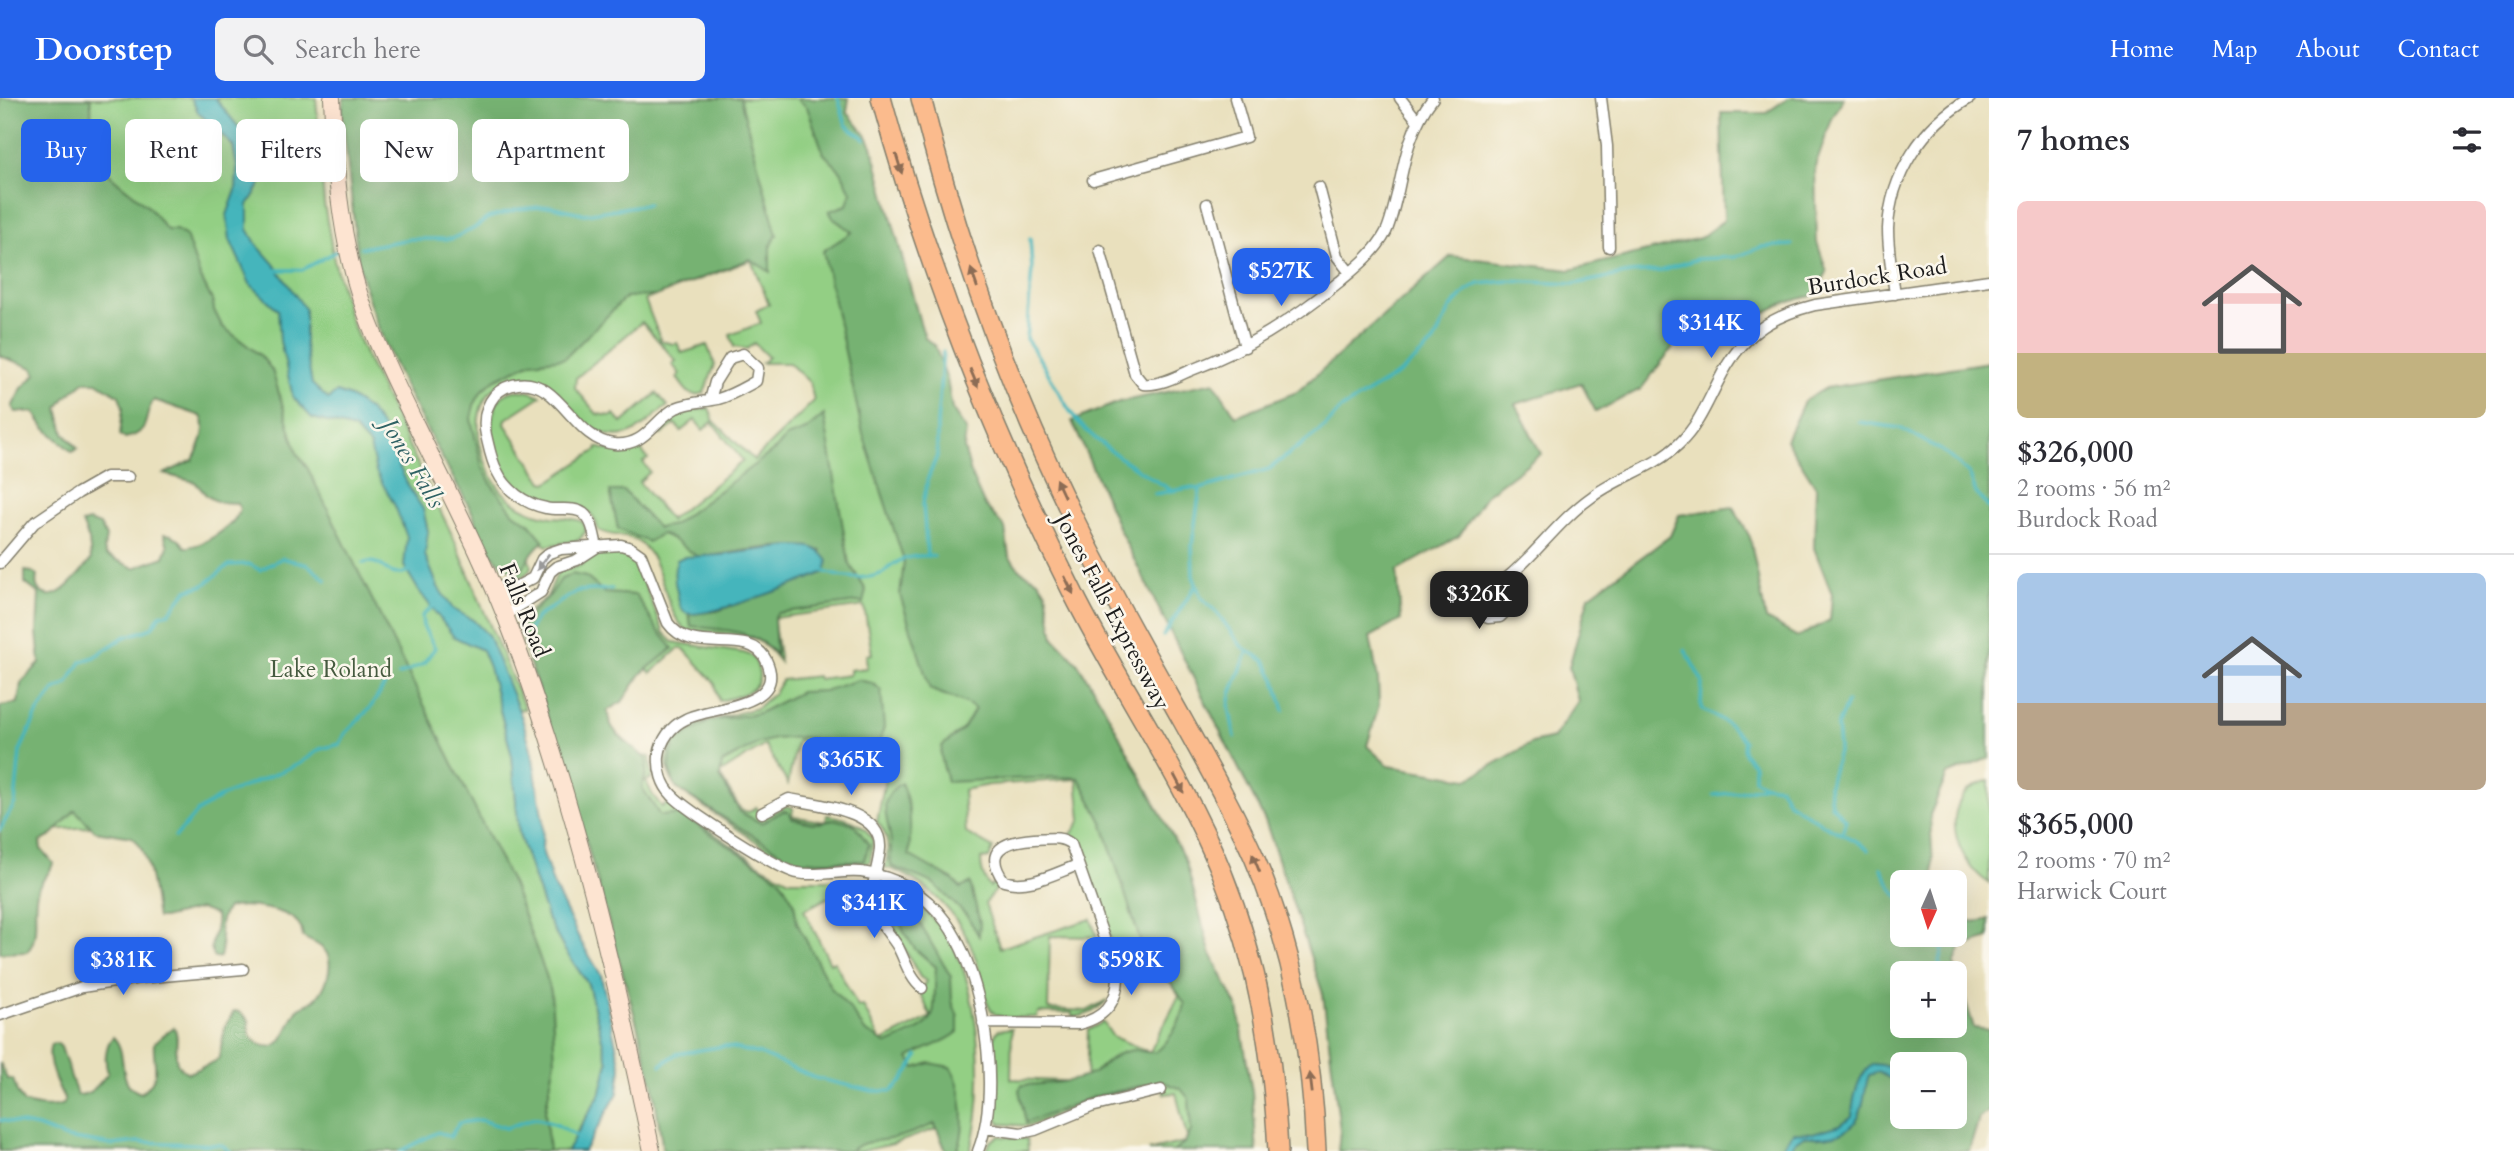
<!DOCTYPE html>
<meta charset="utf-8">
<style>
:root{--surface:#fff;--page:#f2f2f3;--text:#2b2b33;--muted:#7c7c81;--line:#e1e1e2;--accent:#2563eb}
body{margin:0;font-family:Cardo,serif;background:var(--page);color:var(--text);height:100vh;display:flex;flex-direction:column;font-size:26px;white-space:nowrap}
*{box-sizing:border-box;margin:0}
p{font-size:23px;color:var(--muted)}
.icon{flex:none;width:38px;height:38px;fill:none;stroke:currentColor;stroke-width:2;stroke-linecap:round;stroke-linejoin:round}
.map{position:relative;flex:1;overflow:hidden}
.details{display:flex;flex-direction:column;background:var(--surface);width:525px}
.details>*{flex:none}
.guide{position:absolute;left:21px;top:21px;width:665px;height:63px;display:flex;gap:14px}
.needle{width:46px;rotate:183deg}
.tools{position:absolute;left:1890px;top:772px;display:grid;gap:14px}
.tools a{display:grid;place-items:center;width:77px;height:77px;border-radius:10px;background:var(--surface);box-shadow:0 7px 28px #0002;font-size:35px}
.price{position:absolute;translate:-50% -60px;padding:0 16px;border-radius:14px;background:var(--accent);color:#fff;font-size:23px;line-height:46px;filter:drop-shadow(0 2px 4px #0008)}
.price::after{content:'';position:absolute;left:50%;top:42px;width:21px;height:16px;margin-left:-10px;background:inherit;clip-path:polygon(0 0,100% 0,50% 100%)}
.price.selected{background:#222;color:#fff}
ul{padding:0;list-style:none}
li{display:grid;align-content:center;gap:14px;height:371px;padding:0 28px}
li+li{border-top:2px solid var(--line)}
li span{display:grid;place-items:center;height:217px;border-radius:10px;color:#555}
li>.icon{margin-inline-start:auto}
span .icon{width:126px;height:126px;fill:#fffc;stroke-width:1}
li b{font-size:30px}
h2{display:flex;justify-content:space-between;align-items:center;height:84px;padding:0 28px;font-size:30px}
.tag{padding:0 24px;border-radius:10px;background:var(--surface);box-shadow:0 7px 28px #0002;font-size:24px;line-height:63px}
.tag.selected{background:var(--accent);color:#fff}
header{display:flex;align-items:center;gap:42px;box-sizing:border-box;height:98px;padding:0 35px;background:var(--accent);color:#fff}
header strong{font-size:33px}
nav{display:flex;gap:38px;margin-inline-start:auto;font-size:24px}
.search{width:490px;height:63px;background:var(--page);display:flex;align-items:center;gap:18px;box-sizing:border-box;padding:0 24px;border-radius:10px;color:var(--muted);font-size:26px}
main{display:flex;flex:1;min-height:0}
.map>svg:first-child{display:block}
</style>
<header>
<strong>Doorstep</strong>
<div class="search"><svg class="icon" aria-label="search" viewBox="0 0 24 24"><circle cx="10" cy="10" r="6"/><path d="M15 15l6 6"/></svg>Search here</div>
<nav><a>Home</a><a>Map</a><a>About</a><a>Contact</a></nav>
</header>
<main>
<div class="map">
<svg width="1989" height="1053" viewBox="0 0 1989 1053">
<rect width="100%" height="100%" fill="#fbf7ec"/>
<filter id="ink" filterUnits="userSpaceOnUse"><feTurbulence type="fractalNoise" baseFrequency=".0143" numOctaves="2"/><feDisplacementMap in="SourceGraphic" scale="14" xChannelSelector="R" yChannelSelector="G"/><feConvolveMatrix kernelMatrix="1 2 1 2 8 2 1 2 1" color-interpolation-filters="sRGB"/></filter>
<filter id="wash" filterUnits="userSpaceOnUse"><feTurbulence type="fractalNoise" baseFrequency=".00686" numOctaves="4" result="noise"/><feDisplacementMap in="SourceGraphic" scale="28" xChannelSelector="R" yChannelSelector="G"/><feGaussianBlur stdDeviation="1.57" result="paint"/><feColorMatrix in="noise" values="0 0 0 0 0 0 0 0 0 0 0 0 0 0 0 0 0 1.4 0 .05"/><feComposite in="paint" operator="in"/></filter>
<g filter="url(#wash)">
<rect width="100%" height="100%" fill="#e9e0bd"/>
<path fill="#93cf84" stroke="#587650" stroke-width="2" d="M0,0h316l8,106 10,56 15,56 17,41 88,182 71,170 -25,1 12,46 7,78 29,86 16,29 24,35 20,78 -7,30 -27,45 3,14h-109l-72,-348 -396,31 296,-299z
M357,0h473l8,26 10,21 11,58 73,207 -18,130 8,29 92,21 50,89 59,203 44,50 21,35 17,37 19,147h-76l40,-10 -12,-48 -12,1 -2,-10 -66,14 -67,28 -28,-2 -7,-10 2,-29 -3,-46 5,-9 14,-2 -1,51 75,3 2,-52 15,-8 10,15 37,15c10,-22 23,-42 33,-65l-41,-19 -20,4 -44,-126 -8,-10 11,-16 -4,-41 -88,6 -26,5 3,43 27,15 -4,10 -8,1c0,11 2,20 9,28l6,-5 3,3 -14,19 15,44 91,-29 6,18 -47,-1 -2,73 39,2 20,-11c-11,11 -19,16 -35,17v-4l-34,-1 -1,5c-12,0 -33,3 -42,-3 -10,-6 -15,-42 -19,-54 -13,-42 -49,-81 -91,-93 4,-16 5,-32 -8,-45l12,-63 -92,-19 -9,44 -23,-39 -46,29 22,36 8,2 7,-5 6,10 24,-11 7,2 -1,8 34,6 1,-7c19,3 38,7 46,26l-3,20 -4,3 -29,-2 -34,3 -19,-5 -102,-68c-22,-20 -19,-49 5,-65l70,-19 17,-15 8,-13 35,-4 1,3 32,-4v-5l17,-2 -1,-13 6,-1 -8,-48 -91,12 7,44 -10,-12 -16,-12 -68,-8c-24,-21 -21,-68 -46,-87 -13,-10 -28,-5 -42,-13 -6,-34 -43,-23 -67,-35 -11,-5 -17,-12 -24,-21 -24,-32 -24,-104 34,-78l-35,23 -1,5 38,58 4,1 50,-33v-3c12,4 25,6 37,3v-4h4l10,13 -5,3 7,10 -11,10 31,38 73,-59 -31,-39 -9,8 -8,-10 -14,11 -6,-7 -14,11 -3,-3 22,-20 29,-4 5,13 40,39 60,-59 -4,-18 -21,-20h-27l6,-6 -14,-14 -7,6 -13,-2 -4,-12 31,-12 -5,-12 13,-7 -18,-44 -106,40 16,41 12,3 4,-1 5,10 25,-8 8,20 -11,28c-16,6 -18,-4 -27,-15l3,-4 -8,-10 4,-3 -34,-39 -66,56 -1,10 22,26 15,2 2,-2 8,9 35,-30 11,13c-20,13 -32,34 -59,29 -32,-6 -44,-47 -70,-55 -13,-5 -24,-3 -36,3 -37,18 -26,70 -8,99 12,20 35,32 57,35 12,1 20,0 31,5l3,9 -7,9 -32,6 -7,-4 -15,6 6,17 -1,5 -9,8 -6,-1 -118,-250 -23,-73 -13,-89z
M614,453l13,3 8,7 29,72 9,9 71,11 8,3c21,32 -8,40 -33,45l-4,-18 -31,-34 -5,-1 -28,25 -6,-6 -46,49 34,39 17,2 2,21 -6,3 6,13 10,13 6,-5 94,64 27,14h73l-58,30 26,53 4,-2 24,46 5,-1 18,36 50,-25 -11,-25 6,-11 -6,-4 -27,-49 5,-6 -10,-19 -8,1v-13l6,-4c14,3 27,12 37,22 12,11 22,23 30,37 28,52 33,149 17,205h-24l-8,-23 -45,16 -32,7h-187l-134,-510 -10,-31 17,-13 11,-25 21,-6 17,-12z
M1989,682v103c-26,-16 -45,-57 -27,-86 6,-9 17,-13 27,-17z
M999,1038l28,3 1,12h-41l3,-9z"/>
<path fill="#76b272" stroke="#496747" stroke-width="2" fill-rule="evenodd" d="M0,0h90c4,14 -2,28 1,43 6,32 34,44 55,64 8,7 14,17 21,25h9l10,6 14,40 13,26 1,8 8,16 39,30 11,14 25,83 10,14 206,419 33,89 5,17 4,69 -10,51 4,39h-549v-88l7,16h6l4,13 7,11c13,3 27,6 40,1v-6c-8,-15 -19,-38 -13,-54l6,-1 4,4 16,48c14,1 23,-12 31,-22 -4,-11 -3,-28 5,-36 17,16 1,48 28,56 23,-18 11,-26 13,-50l20,-16c9,15 -9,37 15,46l25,-11 5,-4 6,-31 9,-16 6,1 9,8c-1,12 -1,17 9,23 26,15 30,-22 40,-34 4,-4 10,-4 15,-8 12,-9 22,-36 13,-49 -6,-9 -16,-10 -23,-15 -1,-4 -1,-8 -3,-11 -10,-18 -55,-22 -73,-18 -15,22 -1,28 -7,49l-6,1c-8,-14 5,-28 2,-43l-16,-6 -37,9h-6c-4,-22 -7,-68 -25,-81l-37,-6 -20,-21 -24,26 -11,6 1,7 12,14c-2,11 -14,18 -16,29 -5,19 4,45 -10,60l-27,1v-247l18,-3 3,-20 19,-20 -3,-31 2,-38 -14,-11v-12l7,1 5,3c-1,7 -2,12 4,17 16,14 40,-21 50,-32l-2,-20 -7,-17 7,-2 11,4 6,12 -2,12 2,6 28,13 30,-11 4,-11 -4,-12c10,0 16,5 21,13 16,0 52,-21 55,-39l-4,-5 -18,-1 -11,-6 -12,-14 -31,-8 29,-14c6,-12 16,-31 8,-44l-47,-16c-12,15 -1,33 -29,38l-5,-3 3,-28 -4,-11 -22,-14h-13l-19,16 -7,10 6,25 14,16 -6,3 -28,-25 -10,-15h-18l-4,-5 10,-19 14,-14 -3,-6 -33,-12z
M344,0h396l37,137 -7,12v25l-20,-13 -94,37 -30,1 -61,61 -33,4 -38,18 -12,11 -8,14 -3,14 11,47 10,19 22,28 15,10 15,18c-14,10 -16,22 -26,34 -14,-8 -27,-18 -35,-33 -5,-9 -6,-20 -11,-30 -41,-75 -97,-168 -114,-252l-16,-150z
M796,0h53l-2,14 20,24 5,10 47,173 6,19 10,8 12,33 5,30 14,21 -2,18 8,29 12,27 21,24 4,28 12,15 17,9 8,12 8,46 23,24 24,39 85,161 24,90 28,56 14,84 5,59h-83l11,-9 6,-11 -2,-32 -8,-10 -20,-8 -68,16 -67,26 -7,-33 3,-5c20,-1 53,-2 71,-12 9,-5 15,-15 26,-19 5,-2 12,-4 16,-4 7,0 15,5 22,1 11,-8 26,-33 28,-47l-14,-21 -24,-21 -45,-140 -23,-44 -24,-1 -108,5 -6,-26 1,-10 22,-18 11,-19c-13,-11 -30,-12 -45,-20l-30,-94 4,-34 -41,-127 -40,-183 29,-19 -18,-13 -5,-8 18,-6 4,-13 -10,-21 -17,-17 -17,-47z
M1788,0h56l-12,21 -17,48 2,75 10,30 -12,23 -31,8 -42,21 -36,-20 -65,85 -45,23 -15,-29 -65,21 25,50 -54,40 -28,42 -62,35 4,49 -31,17 8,42 1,26 -12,41 22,20 79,13 64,-36 21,-5 25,-37 -9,-34 20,-71 81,-60 9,-21 54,-8 17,30 16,82 32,18 32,-17 2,-26 -18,-46 2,-61 -30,-47 18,-39 22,-13 163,-26v396l-42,17 -17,40 4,67h-32v52h53v-25c9,13 19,15 34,10v19l-28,9 -7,17 20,64 15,2v81l-10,7 -10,33h-631l2,-21 -17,-136 -57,-171 -147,-294 -47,-108 47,-19 95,-20 22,34 61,-24 154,-136 119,14 130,-32 24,-18 -3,-107h45zM1902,875h53v53h-53zM1902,966h53v52h-53z
M824,317l25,148 17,27 -3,13 -6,-1 -79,11 -4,4 2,38c-24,-27 -51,-24 -85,-29l-2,-12 28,-3 108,-39 -4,-21c-29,-12 -89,3 -122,6 -12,-6 -25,-20 -38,-23l-13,8 -30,-13 -8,-38h14l34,37 15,-3 104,-77 9,-11 20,-7z
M572,476l14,3 19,16 31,2 21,34 16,19 -32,26 -19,28 -14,8c-2,23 25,35 39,50l-1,14 -4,13 18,29 20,-2 100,65 14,23 3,21 34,65 20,22 14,21 22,13c56,-25 45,-19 49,-77l-21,-18 -11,-17 -14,-35 26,20 35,60 1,24 6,16v15c-14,12 -33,15 -49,26l6,10 15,-5 20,4c13,17 18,66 6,84h-10l-11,-27c-12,4 -24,10 -37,13 -16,5 -34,2 -48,14h-187l-10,-67 -19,-71 -48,-172 -62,-196 -3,-16 5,-11 24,-23 11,-16z
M858,582l14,3 9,7 3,37 -4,15 -23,4 -56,-9 -26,2 -16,4 -37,20 -2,14 20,35 21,11 22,-12h5l4,7c14,4 27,8 41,1l21,5 15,21 -5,16h-70l-118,-73 -6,-16 1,-19 5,-12 34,-20 49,-8 41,-21 24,-1z
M901,685c11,25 10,45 8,72l44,25 8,8 9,-5 10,40 -1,13 -12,-20 -34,-33 -42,-17c-1,-8 0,-15 0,-23 -2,-25 -17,-43 10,-60z"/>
<path fill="#45b5bc" stroke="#30686c" stroke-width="2" d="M191,0h24l34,42 14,23 -2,21 -13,21v24l9,16 17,19 31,45v36l7,39 16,15 9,-7 13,5 19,13 19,25 6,21 16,33 13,20 5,22 -3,24 13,32 15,22 20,11 15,15 34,83 10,34 11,70 -1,28 11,34 27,56 21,35 20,93 -3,25 -34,58h-17l34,-59 7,-30 -20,-78 -24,-35 -16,-29 -29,-86 -7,-78 -23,-89 -7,-17 -28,-13 -35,-46 -15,-25 3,-29 -12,-31 -19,-34 -6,-26 -16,-17 -42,-11 -19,-21 -13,-56 -2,-31 -28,-26 -20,-44 -3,-25 9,-25 1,-22 -4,-22 -35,-34z
M791,448c19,0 26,-1 37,15l-3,11c-18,8 -128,51 -141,40 -5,-4 -6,-14 -7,-20 -3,-11 -4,-22 0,-32l6,-3 37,-2z
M1873,966c12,0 20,4 29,11v10l-24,-13 -9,3c-5,13 -4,30 -11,43 -10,19 -36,21 -54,18l-9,6 -5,9h-11l14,-19 20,1 27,-8 12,-9c1,-19 5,-41 21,-52z"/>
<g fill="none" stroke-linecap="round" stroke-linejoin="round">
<path stroke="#45b5bc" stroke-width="3.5" d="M838,0l8,27 19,14
M1030,140l2,31 -6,70c19,24 29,50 46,75 19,27 70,59 99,76
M361,150l49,-9h41l22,-10 15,-11 31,-9 31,-3 35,8 63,-10
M274,172h28l35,-19
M1859,324l41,6 41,22 28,23 7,20 13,15
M1200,391l-8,56 1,31 8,21 17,17 24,33 23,14 10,18 9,31
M1155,396l33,-6 12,1 69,-20 57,-43 15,-17 59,-36 18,-16 16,-15 16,-33 17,-18 12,-7 29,-3 66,3 56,-11 31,-2 36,-12 39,-2 25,-10 31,-2
M927,457l-4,-51 5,-26 9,-22v-33l6,-71
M363,465c27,-5 20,20 48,7
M821,472c16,8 44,11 62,3 2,-1 6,-6 8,-7 14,-10 27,-11 43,-10
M529,532l8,-13 40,-26 35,-2
M1163,538l33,-51
M1685,552l17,31 -1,22 2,7c17,8 30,16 41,31 -3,12 2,16 10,24v14l11,6 15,2 8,15 36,23 34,17 10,8
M399,577l24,-11 12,-16 -12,-22 -1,-10 13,-12
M1235,639l-6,-30 2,-13 17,-43
M1714,697l26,-3 24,-6
M0,732l15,-27 5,-52 18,-39 17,-22 12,-6 14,-22 13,-5 30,-20 23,-7 6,-4 7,-11 9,-2 18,-23 17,-5 25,-20 20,-1 11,6 22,-12 26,7 18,15
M1842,736l4,-14 -15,-15 -2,-20 10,-37 -2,-22 10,-23
M175,739l22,-25 25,-16 77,-32 21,-15 20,-5 5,-10 25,-26 15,-23
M1881,770l14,25 7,7
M1935,836l8,16 -3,12 4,11
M1955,910l8,8
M661,967l15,-11 48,-8 36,8 55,24 58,13h19l11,-11 15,-24
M0,1022l38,7 28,11 46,7 26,-3 83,3 9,6
M401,1053l37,-19 12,5 9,-14 21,-3 26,8 29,-10 22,7 21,12"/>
</g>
</g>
<g filter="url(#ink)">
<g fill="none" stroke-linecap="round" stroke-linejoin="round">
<g stroke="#827e6c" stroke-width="13">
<path id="minor" d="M1400,0l17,22
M1601,0l6,48 2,101
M1093,82l153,-43 -11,-39
M1319,89l18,69 13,17
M1207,106l38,143
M1100,152l35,124 8,10c15,2 33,-7 46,-13 58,-22 102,-50 150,-89 18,-15 36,-29 47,-50 6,-13 8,-27 12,-41 7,-34 13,-65 35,-93
M1895,196c-3,-22 -7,-43 -7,-65 2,-54 35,-104 82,-131
M597,449c-3,-12 -4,-26 -14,-34 -10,-7 -25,-2 -37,-5 -21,-4 -40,-18 -49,-37 -6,-11 -8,-24 -11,-36 -3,-14 -1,-28 9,-40 6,-6 14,-10 23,-11 42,-6 55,56 96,60 32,3 39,-24 62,-36 13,-6 28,-6 42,-9 14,-4 25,-11 38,-18l2,-13 -15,-14 -13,4 -15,24 -5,18
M0,465l34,-40 44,-30 28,-16h22
M1508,479l-2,34 -6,6 -12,1c-8,-5 -11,-13 -6,-22 8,-7 17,-12 26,-19 30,-25 52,-58 85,-81 27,-20 61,-28 86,-52 19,-18 28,-41 40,-64 22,-44 49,-63 96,-75l174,-25
M497,499l36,-19 9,-19 7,-6 12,-4 60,-4 10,3 10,7 27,68c25,36 81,2 98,37 23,48 -56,46 -80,59 -15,7 -25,21 -27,37 -1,14 3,29 13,39 13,14 108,76 126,78 19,4 42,-3 63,-1 78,10 107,74 121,142 8,42 12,96 -4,137
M505,517l36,-23 9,-20 6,-5 21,-7 20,-13
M762,715l27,-14c28,6 93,10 91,49 -1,17 -9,35 -8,53 2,18 17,31 26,46 7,13 12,32 24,41
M0,917l82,-28 58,-9 103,-9
M983,925l96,1c24,-6 38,-20 39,-46l-47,-134c-11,-9 -24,-5 -37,-5 -29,2 -52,11 -30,42 24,8 51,-8 74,-16
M985,1030l36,5 14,-3 56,-23 70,-17"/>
</g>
<g stroke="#827e6c" stroke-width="18">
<path id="secondary" d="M332,0c3,66 7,134 28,198 14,44 35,86 55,127 35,72 72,143 100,218 61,165 101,338 137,510"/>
</g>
<g stroke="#827e6c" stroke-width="22">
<path id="motorway" d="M881,0c47,171 111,335 191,493 47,95 110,183 150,282 37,92 51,180 56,278
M921,0c36,144 86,284 151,417 34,70 73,138 111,206 25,45 50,89 71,136 40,93 58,193 62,294"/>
</g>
<use href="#minor" stroke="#fff" stroke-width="10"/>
<use href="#secondary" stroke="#fde4d1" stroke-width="16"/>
<use href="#motorway" stroke="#fbbb8d" stroke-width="19"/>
</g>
<defs><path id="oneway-solid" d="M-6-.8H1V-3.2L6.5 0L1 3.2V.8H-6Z" transform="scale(1.75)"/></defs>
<g fill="#8c6c54">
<use href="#oneway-solid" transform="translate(899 66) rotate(73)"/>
<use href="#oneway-solid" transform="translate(974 180) rotate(-109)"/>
<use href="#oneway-solid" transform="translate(974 280) rotate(67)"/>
<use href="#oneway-solid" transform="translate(1060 390) rotate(-115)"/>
<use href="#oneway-solid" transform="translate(1069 487) rotate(64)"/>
<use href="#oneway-solid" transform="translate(1179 686) rotate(62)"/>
<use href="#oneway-solid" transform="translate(1256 765) rotate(-112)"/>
<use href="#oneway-solid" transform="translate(1311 985) rotate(-97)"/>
</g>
<use fill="#999" href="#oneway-solid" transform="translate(543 464) rotate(126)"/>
</g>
<g text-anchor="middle" stroke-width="5" stroke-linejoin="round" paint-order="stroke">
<g font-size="23" fill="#1c1c1c" stroke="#fbf7ec">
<text transform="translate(1877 178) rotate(-9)" y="8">Burdock Road</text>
<text transform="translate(525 512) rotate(68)" y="8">Falls Road</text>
<text transform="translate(1113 513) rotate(62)" y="8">Jones Falls Expressway</text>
</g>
<g font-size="23" fill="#465b40" stroke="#fbf7ec">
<text x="331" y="579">Lake Roland</text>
</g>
<g font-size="24" font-style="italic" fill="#2e6164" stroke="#fbf7ec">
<text transform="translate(413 365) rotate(59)" y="8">Jones Falls</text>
</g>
</g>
</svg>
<div class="tools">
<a><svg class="needle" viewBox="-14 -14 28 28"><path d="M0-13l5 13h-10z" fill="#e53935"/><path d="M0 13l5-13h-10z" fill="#7c7c81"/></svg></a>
<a>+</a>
<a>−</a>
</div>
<b class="price" style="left:1281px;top:210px">$527K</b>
<b class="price" style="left:1711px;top:262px">$314K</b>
<b class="price selected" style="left:1479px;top:533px">$326K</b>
<b class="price" style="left:851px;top:699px">$365K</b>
<b class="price" style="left:874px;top:842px">$341K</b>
<b class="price" style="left:123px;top:899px">$381K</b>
<b class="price" style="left:1131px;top:899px">$598K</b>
<div class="guide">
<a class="tag selected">Buy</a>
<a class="tag">Rent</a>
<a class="tag">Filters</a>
<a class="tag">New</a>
<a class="tag">Apartment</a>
</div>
</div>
<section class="details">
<h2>7 homes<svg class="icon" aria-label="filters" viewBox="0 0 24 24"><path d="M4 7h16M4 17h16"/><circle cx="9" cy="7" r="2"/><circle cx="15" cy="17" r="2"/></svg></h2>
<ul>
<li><span style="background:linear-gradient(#f6c9c9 70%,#c2b280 0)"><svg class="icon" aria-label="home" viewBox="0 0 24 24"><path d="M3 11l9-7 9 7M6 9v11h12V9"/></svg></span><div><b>$326,000</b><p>2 rooms · 56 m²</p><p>Burdock Road</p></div></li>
<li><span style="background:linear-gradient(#a9c7e8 60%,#b9a48a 0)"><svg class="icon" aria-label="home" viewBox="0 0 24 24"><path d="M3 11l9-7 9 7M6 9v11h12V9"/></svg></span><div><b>$365,000</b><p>2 rooms · 70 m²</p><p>Harwick Court</p></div></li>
</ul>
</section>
</main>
